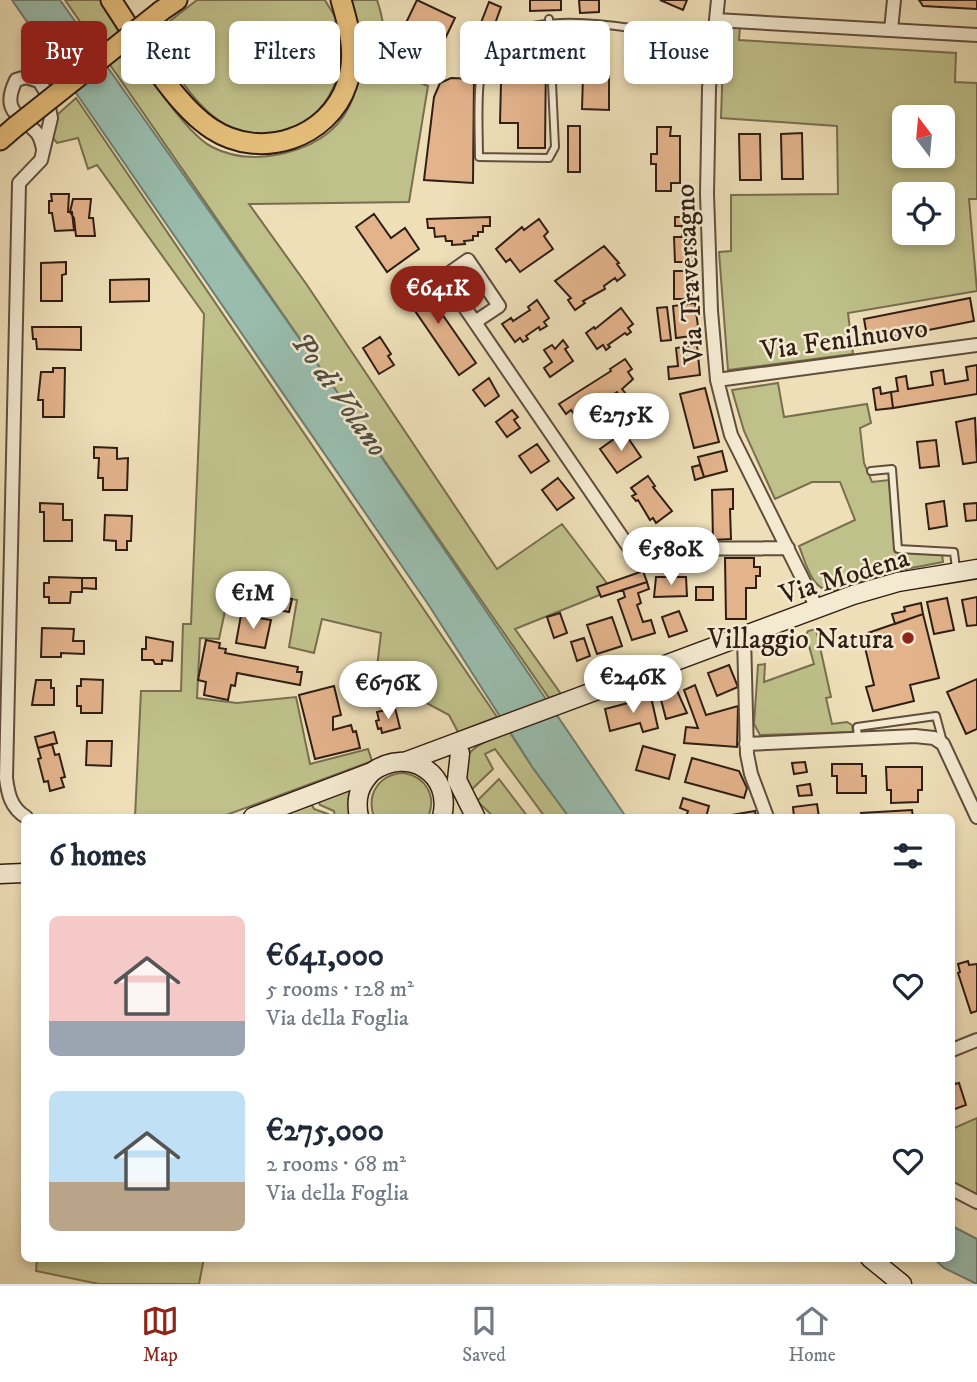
<!DOCTYPE html>
<meta charset="utf-8">
<style>
:root{--surface:#fff;--page:#f2f2f3;--text:#1f2937;--muted:#747a83;--line:#e0e1e3;--accent:#8f2418}
body{margin:0;font-family:"IM FELL DW Pica",serif;background:var(--page);color:var(--text);height:100vh;display:flex;flex-direction:column;font-size:26px;white-space:nowrap}
*{box-sizing:border-box;margin:0}
p{font-size:23px;color:var(--muted)}
.icon{flex:none;width:38px;height:38px;fill:none;stroke:currentColor;stroke-width:2;stroke-linecap:round;stroke-linejoin:round}
.map{position:relative;flex:1;overflow:hidden}
.drawer{position:absolute;left:21px;top:814px;width:934px;height:448px;display:flex;flex-direction:column;background:var(--surface);border-radius:10px;box-shadow:0 4px 10px #0003}
.drawer>*{flex:none}
.guide{position:absolute;left:21px;top:21px;width:936px;height:63px;display:flex;gap:14px}
.needle{width:46px;rotate:344deg}
.controls{position:absolute;left:892px;top:105px;display:grid;gap:14px}
.controls a{display:grid;place-items:center;width:63px;height:63px;border-radius:10px;background:var(--surface);box-shadow:0 4px 10px #0003;font-size:35px}
.price{position:absolute;translate:-50% -60px;padding:0 16px;border-radius:24px;background:#fff;color:#222;font-size:23px;line-height:46px;filter:drop-shadow(0 2px 4px #0008)}
.price::after{content:'';position:absolute;left:50%;top:42px;width:21px;height:16px;margin-left:-10px;background:inherit;clip-path:polygon(0 0,100% 0,50% 100%)}
.price.selected{background:var(--accent);color:#fff}
ul{padding:0;list-style:none}
li{display:flex;align-items:center;gap:21px;height:175px;padding:0 28px}
li span{display:grid;place-items:center;flex:none;width:196px;height:140px;border-radius:10px;color:#555}
li>.icon{margin-inline-start:auto}
span .icon{width:84px;height:84px;fill:#fffc;stroke-width:1}
li b{font-size:30px}
h2{display:flex;justify-content:space-between;align-items:center;height:84px;padding:0 28px;font-size:30px}
.pill{padding:0 24px;border-radius:10px;background:var(--surface);box-shadow:0 4px 10px #0003;font-size:24px;line-height:63px}
.pill.selected{background:var(--accent);color:#fff}
.dock{display:flex;justify-content:space-around;align-items:center;height:98px;border-top:2px solid var(--line);background:var(--surface);font-size:19px;color:var(--muted)}
.dock a{display:grid;justify-items:center;gap:4px}
.dock .selected{color:var(--accent)}
.map>svg:first-child{display:block}
</style>
<div class="map">
<svg width="977" height="1284" viewBox="0 0 977 1284">
<rect width="100%" height="100%" fill="#eedfb8"/>
<filter id="stains"><feTurbulence type="fractalNoise" baseFrequency=".00286" numOctaves="4"/><feColorMatrix values="0 0 0 0 .2 0 0 0 0 .09 0 0 0 0 .02 0 0 0 .5 -.17"/></filter>
<radialGradient id="worn" r=".72"><stop offset=".6" stop-color="#630" stop-opacity="0"/><stop offset="1" stop-color="#630" stop-opacity=".3"/></radialGradient>
<path fill="#bfc08a" stroke="#786f4f" stroke-width="2" fill-rule="evenodd" d="M65,0h35c23,35 79,130 112,147 23,12 48,12 73,6 79,-19 83,-86 66,-153h26c8,23 9,45 9,69l42,17 -19,116 -160,2 58,81 190,284 65,-45 50,66 -97,39 46,65 -12,4z
M197,0h128c3,6 8,12 11,19 17,45 -7,105 -58,113 -17,3 -36,1 -52,-7 -34,-19 -53,-59 -74,-90z
M730,27h10l-1,13 217,13 -1,29 22,1v116h-8l8,92 -129,22 5,41 -125,16 -9,-118 12,-1v-56l107,-1 -1,-68 -116,-8 3,-86zM905,117h38v39h-38zM905,194h38v39h-38z
M76,98l421,619 -39,15 -9,-17 -73,-39 5,-43 -59,-14 -8,34 -25,-6 8,-47 -67,-12 -11,51 -19,-1 -3,60 40,5 59,-6 14,67 58,-15 4,12 -151,56h-86l6,-126h40l2,-67h8l13,-310 -107,-149 -9,4 -10,-31 -21,5 -5,-6 5,-22z
M778,383l6,34 83,-13 4,19 -11,5 4,35 8,19 17,-2 6,72 47,2 1,8 -42,8 -66,20c-23,4 -29,-27 -36,-44l56,-26 -15,-38h-28l-37,17 -31,-68 -12,-41z
M816,629l15,68 -5,1 6,26 15,-2 5,3 1,7 -93,3 -6,-11 4,-59 7,-1 -1,18 50,-18 -8,-29 2,-4z
M509,731l24,37 36,49h-24l-50,-68 -10,5 8,15 -25,24 -6,-29c10,-20 28,-24 47,-33z
M404,773c22,4 33,23 24,44h-54c-8,-23 5,-43 30,-44z
M499,779l29,38h-34l-17,-16z
M356,787l-1,30h-20l-1,-6 -14,-6 -2,-5z
M311,803l3,6 14,5v3l-58,-2z
M977,1118v78l-25,-12v-55z
M37,1258h167l-5,26h-100l-63,-13z"/>
<path fill="#99bdae" stroke="#6f7d70" stroke-width="2" d="M12,0h48l280,396 286,421h-57l-36,-49 -105,-164z
M952,1226l25,13v45l-33,-16 -11,-10h19z"/>
<path fill="#e3b38c" stroke="#301e14" stroke-width="2" d="M417,0l38,18 -12,25 -19,26 -20,-10 13,-26 -13,-6z
M530,0h31v10l-31,1z
M579,0h20v12l-19,1z
M660,0h27l-4,10z
M919,0h58v9l-54,-3z
M489,2l12,5 -14,39 -13,-5z
M501,56h17v26h-17z
M518,56h28l-1,92h-27v-25h-18l1,-41h17z
M583,76h26v34l-27,-1z
M451,78l23,1 -1,104 -49,-3 10,-83 6,-14z
M568,126h12v46h-12z
M657,127h14l-1,9h10v47h-9v8h-15v-27h-5v-10h6z
M802,133l1,46h-21l-1,-45z
M739,134h21l1,46h-21z
M51,194h18l-1,18h4l2,18 -19,1 -3,-18h-3v-12h3z
M73,199h18l-2,19h4l2,18h-19l-2,-18 -4,-6z
M374,214l17,24 14,-10 14,21 -32,23 -31,-45z
M490,217v9h-7v6h-5v4h-5v4l-9,1 1,3 -13,1v-4h-6l-1,-5 -10,1 -1,-9h-6l-1,-9z
M675,217h16l1,45h-17l-1,-25h8v-11h-7z
M539,219l9,13 -4,4 9,13 -33,23 -10,-13 -4,3 -10,-13 26,-22 2,3z
M604,246l15,17 -2,1 8,11 -8,6 -2,-3 -11,8 1,3 -22,12 2,2 -10,7 -7,-10 3,-2 -16,-17z
M66,262v12l-4,1v26h-21v-38z
M674,271h18v28h-18z
M417,278l59,85 -17,12 -59,-86z
M149,279v22l-39,1v-22z
M970,298l4,23 -106,21 -4,-23z
M537,300l12,18 -5,4 3,4 -7,4 -1,-3 -13,9 2,3 -5,3 -3,-4 -5,4 -13,-18 9,-6 2,3 17,-11 -2,-3z
M695,303l4,32 -23,3 -3,-32z
M667,307l4,33 -10,1 -4,-33z
M621,308l12,16 -5,4 3,4 -4,3 -2,-2 -17,12 2,2 -4,3 -3,-5 -6,4 -11,-16 8,-6 1,2z
M32,327h49v23l-44,-1 -1,-10h-3z
M380,337l11,17 -3,2 6,9 -15,9 -16,-26z
M563,340l5,7 -3,2 8,12 -23,16 -6,-9 8,-6 -8,-12 8,-5 3,4z
M697,345l3,30 -31,4 -1,-12 10,-1 -2,-18z
M625,359l7,10 -4,3 5,7 -11,10 4,5 -5,3 -4,-5 -6,4 4,6 -6,3 -3,-5 -6,4 4,6 -6,3 -3,-5 -18,10 -6,-8 -5,4 -7,-10 52,-33 -1,-2z
M977,365v29l-84,14 -2,-16 7,-1 -2,-13 10,-2 2,13 25,-4 -2,-13 12,-2 2,14 23,-4 -2,-13z
M53,368h12l-1,49h-21v-17h-5l3,-28h12z
M489,378l10,18 -14,10 -12,-16z
M880,387l1,7 10,-2 2,16 -17,2 -3,-21z
M705,388l14,54 -25,6 -14,-54z
M512,410l6,7 -4,3 6,8 -13,9 -11,-15z
M975,418l2,44 -14,2 -7,-42z
M624,432l17,25 -24,16 -17,-24z
M936,440l3,26 -19,2 -3,-26z
M537,444l12,17 -18,12 -12,-17z
M94,447l23,1v11l11,-1 -1,32h-24v-12h-5l1,-20h-5z
M722,451l5,20 -23,6 -6,-20z
M700,465l4,12 -9,3 -3,-13z
M648,476l7,10 -2,1 19,24 -16,12 -3,-5 -3,2 -12,-20 -2,1 -4,-5 4,-2 -5,-6z
M558,478l16,20 -17,12 -15,-20z
M733,489v20h-3l1,30 -18,1 -1,-50z
M944,501l3,25 -18,3 -3,-25z
M40,503l23,1v16h9v21h-28v-29h-4z
M977,503v17l-11,1 -2,-17z
M105,515l27,1 -1,25h-4v9h-11v-9l-12,-1z
M725,558h29v9h6v9h-4v12h-10v31h-20z
M643,571l4,11 -46,15 -4,-10z
M49,577l33,1v14h-11l-1,11h-21v-6h-5v-14h5z
M656,577h30l1,19 -33,1z
M82,578h14v11l-14,-1z
M647,582l2,7 -11,4 3,10 -4,2 6,17 8,-2 4,13 -23,7 -14,-40 7,-3 -2,-7z
M696,587h17v13h-17z
M241,588l20,4 -2,12 -20,-3z
M276,596l16,3 -3,13 -16,-3z
M977,597v28l-10,1 -5,-26z
M947,598l7,32 -20,4 -7,-32z
M921,603l2,11 -28,10 -3,-10 13,-3 -1,-4z
M679,611l8,20 -18,6 -7,-20z
M560,613l7,20 -13,5 -7,-21z
M923,614l16,64 -29,7 4,16 -41,10 -7,-24 8,-2 -12,-50z
M241,615l30,5 -6,28 -29,-5z
M612,617l10,29 -25,8 -10,-29z
M42,628l32,1 -1,12h11v13l-23,-1v4h-20z
M146,637l27,5 -1,19 -10,-1v4h-7l-2,-4h-11v-11h4z
M584,638l6,18 -13,5 -6,-19z
M206,640l14,3 -1,5 7,1 -1,4 73,14 -1,5h5l-2,13 -63,-12 -2,13 -4,-1 -3,15 -24,-5 2,-13 -8,-2z
M729,665l9,22 -21,9 -9,-23z
M81,679l22,1 -1,33h-21v-7h-4v-20h4z
M977,679v50l-11,5 -19,-42z
M36,680h15v8h3v17h-22z
M674,684l13,29 -21,6 -8,-31z
M695,685l11,30 32,-9 -1,41 -53,-4 2,-16 12,1 -14,-38z
M334,686l7,29 -8,2v13l18,-5 2,7 3,-1 4,17 -45,11 -16,-64z
M366,686l26,12 -3,4 -17,4z
M651,697l7,31 -15,4 -3,-9 -30,8 -5,-22z
M395,708l5,20 -18,5 -1,-5 -3,1 -2,-8 3,-1 -2,-8z
M54,732l3,11 -19,5 -3,-11z
M87,741h25l-1,25 -25,-1z
M52,744l3,11 4,-1 6,23 -4,1 3,9 -14,4 -2,-10 -4,1 -6,-23 3,-1 -3,-10z
M643,746l32,9 -6,24 -33,-9z
M692,758l47,13 8,17 -3,10 -59,-16z
M805,762l2,10 -13,2 -2,-11z
M832,764h30v12h4v17h-29v-17h-5z
M886,767h36v23h-4v12l-27,1v-13h-4z
M810,784l2,11 -13,1 -2,-10z
M683,798l26,8 -3,11h-20l2,-6 -8,-3z
M817,804l2,13h-25l-1,-10z
M912,810l1,7h-51l-1,-4z
M755,811l1,6h-36z
M968,961l1,4 8,-1v47l-6,2 -13,-40 2,-1 -2,-8z
M952,1077l3,7 4,-1 7,22 -14,5z"/>
<g fill="none" stroke-linecap="round" stroke-linejoin="round">
<g stroke="#604e3d" stroke-width="10">
<path id="lane" d="M549,19l6,128 -6,11 -70,-1c0,-26 -4,-87 9,-107 39,-50 168,-18 225,-6
M871,471l21,-2 6,80 56,3 2,17
M858,738l-1,-11 79,-11 7,26"/>
</g>
<g stroke="#604e3d" stroke-width="16">
<path id="street" d="M718,0l-9,88 -2,106 4,117 6,69 14,55 86,173
M716,20l261,15
M891,30l3,-30
M475,322l24,-16 -31,-46 -24,17 186,272 158,-1
M717,380l260,-35
M744,636l3,118 4,20 16,43
M746,744l169,-8 19,2 9,6 34,73
M26,817c-15,-9 -18,-23 -20,-39l13,-595 22,-23 10,-42 -5,-26 -7,-11 -13,-4 -10,3c-16,33 5,35 21,53 3,4 5,11 6,16
M952,1050l25,-10
M952,1189l25,13"/>
</g>
<g stroke="#301e14" stroke-width="21">
<path id="secondary" d="M460,753l-3,27 18,36
M407,761l446,-166 45,-13 79,-13
M253,817l119,-45c36,-26 81,1 70,45
M359,817c-4,-18 0,-32 13,-45
M0,874l24,-1
M870,1258l32,26"/>
</g>
<g stroke="#301e14" stroke-width="23">
<path id="primary" d="M111,0c27,40 61,103 101,129 49,32 117,9 135,-45 10,-29 2,-57 -6,-84
M161,11l16,-11
M0,140l15,-13"/>
</g>
<use href="#lane" stroke="#f4ead1" stroke-width="6"/>
<use href="#street" stroke="#f4ead1" stroke-width="12"/>
<use href="#secondary" stroke="#f4ead1" stroke-width="18"/>
<use href="#primary" stroke="#e7c07c" stroke-width="19"/>
<g stroke="#301e14" stroke-width="23" stroke-linecap="butt">
<path id="primary-bridge" d="M15,127l146,-116"/>
</g>
<use href="#primary-bridge" stroke="#e7c07c" stroke-width="19"/>
</g>
<circle fill="#8f2418" stroke="#f4ead1" stroke-width="2.5" cx="908" cy="638" r="7"/>
<g text-anchor="middle" stroke-width="5" stroke-linejoin="round" paint-order="stroke">
<g font-size="28" fill="#301e14" stroke="#f4ead1">
<text transform="translate(688 274) rotate(-93)" y="10">Via Traversagno</text>
<text transform="translate(844 338) rotate(-8)" y="10">Via Fenilnuovo</text>
<text transform="translate(844 575) rotate(-17)" y="10">Via Modena</text>
</g>
<g font-size="28" fill="#301e14" stroke="#f4ead1" text-anchor="end">
<text x="894" y="648">Villaggio Natura</text>
</g>
<g font-size="30" font-style="italic" fill="#504e42" stroke="#f4ead1">
<text transform="translate(340 394) rotate(55)" y="10">Po di Volano</text>
</g>
</g>
<rect width="100%" height="100%" filter="url(#stains)"/>
<rect width="100%" height="100%" fill="url(#worn)"/>
</svg>
<div class="controls">
<a><svg class="needle" viewBox="-14 -14 28 28"><path d="M0-13l5 13h-10z" fill="#e53935"/><path d="M0 13l5-13h-10z" fill="#747a83"/></svg></a>
<a><svg class="icon" aria-label="locate" viewBox="0 0 24 24"><circle cx="12" cy="12" r="6"/><path d="M12 2v4M12 18v4M2 12h4M18 12h4"/></svg></a>
</div>
<b class="price selected" style="left:438px;top:326px">€641K</b>
<b class="price" style="left:621px;top:453px">€275K</b>
<b class="price" style="left:671px;top:587px">€580K</b>
<b class="price" style="left:253px;top:631px">€1M</b>
<b class="price" style="left:633px;top:715px">€246K</b>
<b class="price" style="left:388px;top:721px">€676K</b>
<div class="guide">
<a class="pill selected">Buy</a>
<a class="pill">Rent</a>
<a class="pill">Filters</a>
<a class="pill">New</a>
<a class="pill">Apartment</a>
<a class="pill">House</a>
</div>
<section class="drawer">
<h2>6 homes<svg class="icon" aria-label="filters" viewBox="0 0 24 24"><path d="M4 7h16M4 17h16"/><circle cx="9" cy="7" r="2"/><circle cx="15" cy="17" r="2"/></svg></h2>
<ul>
<li><span style="background:linear-gradient(#f6c9c9 75%,#9aa5b1 0)"><svg class="icon" aria-label="home" viewBox="0 0 24 24"><path d="M3 11l9-7 9 7M6 9v11h12V9"/></svg></span><div><b>€641,000</b><p>5 rooms · 128 m²</p><p>Via della Foglia</p></div><svg class="icon" aria-label="heart" viewBox="0 0 24 24"><path d="M12 20l-8-8c-3-5 5-10 8-4 3-6 11-1 8 4z"/></svg></li>
<li><span style="background:linear-gradient(#bfe0f5 65%,#b9a48a 0)"><svg class="icon" aria-label="home" viewBox="0 0 24 24"><path d="M3 11l9-7 9 7M6 9v11h12V9"/></svg></span><div><b>€275,000</b><p>2 rooms · 68 m²</p><p>Via della Foglia</p></div><svg class="icon" aria-label="heart" viewBox="0 0 24 24"><path d="M12 20l-8-8c-3-5 5-10 8-4 3-6 11-1 8 4z"/></svg></li>
</ul>
</section>
</div>
<nav class="dock">
<a class="selected"><svg class="icon" aria-label="map" viewBox="0 0 24 24"><path d="M3 6l6-2 6 2 6-2v14l-6 2-6-2-6 2zM9 4v14M15 6v14"/></svg>Map</a>
<a><svg class="icon" aria-label="saved" viewBox="0 0 24 24"><path d="M7 4h10v16l-5-4-5 4z"/></svg>Saved</a>
<a><svg class="icon" aria-label="home" viewBox="0 0 24 24"><path d="M3 11l9-7 9 7M6 9v11h12V9"/></svg>Home</a>
</nav>
